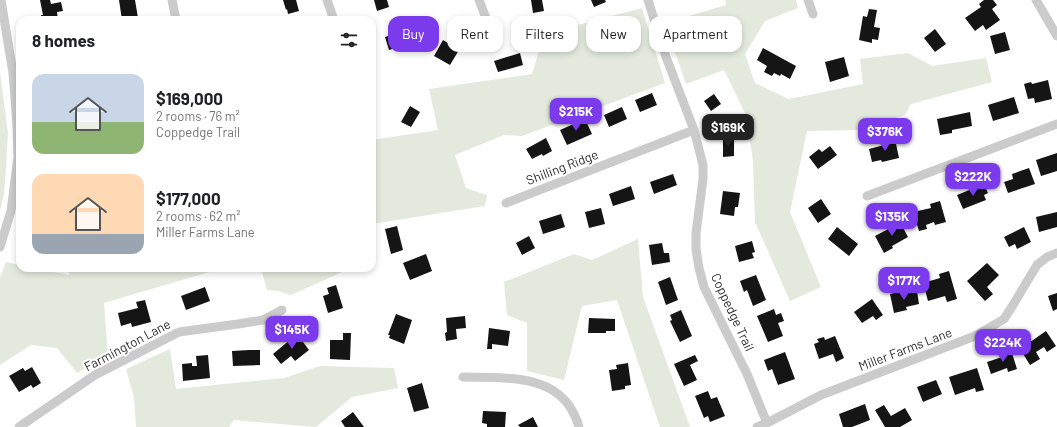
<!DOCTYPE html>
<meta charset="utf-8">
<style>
:root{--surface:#fff;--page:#f6f6f6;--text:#202124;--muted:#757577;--accent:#7c3aed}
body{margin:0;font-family:Barlow,sans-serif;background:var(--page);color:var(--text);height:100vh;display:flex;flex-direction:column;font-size:15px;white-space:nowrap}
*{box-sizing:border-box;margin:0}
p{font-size:13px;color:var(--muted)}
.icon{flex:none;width:22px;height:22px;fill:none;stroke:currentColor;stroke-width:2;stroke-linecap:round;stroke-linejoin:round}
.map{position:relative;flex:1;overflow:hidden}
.side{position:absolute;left:16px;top:16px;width:360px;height:256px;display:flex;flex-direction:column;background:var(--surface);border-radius:12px;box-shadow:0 2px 6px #0003}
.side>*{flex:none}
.top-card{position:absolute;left:388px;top:16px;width:380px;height:36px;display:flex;gap:8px}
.price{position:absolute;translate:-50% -34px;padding:0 9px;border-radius:8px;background:var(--accent);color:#fff;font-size:13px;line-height:26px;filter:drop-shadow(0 1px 2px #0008)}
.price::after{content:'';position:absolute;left:50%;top:24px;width:12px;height:9px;margin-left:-6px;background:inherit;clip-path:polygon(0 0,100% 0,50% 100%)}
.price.selected{background:#222;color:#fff}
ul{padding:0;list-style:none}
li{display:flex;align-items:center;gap:12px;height:100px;padding:0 16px}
li span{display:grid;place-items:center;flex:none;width:112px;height:80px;border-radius:12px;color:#555}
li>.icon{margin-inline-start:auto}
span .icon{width:48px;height:48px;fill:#fffc;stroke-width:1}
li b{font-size:17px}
h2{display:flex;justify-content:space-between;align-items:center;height:48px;padding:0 16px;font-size:17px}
.chip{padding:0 14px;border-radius:12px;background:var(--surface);box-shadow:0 2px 6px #0003;font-size:14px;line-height:36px}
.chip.selected{background:var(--accent);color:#fff}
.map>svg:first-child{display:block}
</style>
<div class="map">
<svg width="1057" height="427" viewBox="0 0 1057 427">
<rect width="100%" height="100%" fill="#fff"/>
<path fill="#e3eadd" d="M725,0h71l2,8 -33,13 -20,33 10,29 34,16 74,-15 -3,-25 48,-6 24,13 54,-8 6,24 -81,22 -6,11 -49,15 -49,1 -17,81 31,75 -31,14 -35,-79 -2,-61 -7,-46 -22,-45 -38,14 -21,-61 61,-18z
M642,8l23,75 -143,53 -18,-1 -49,20 11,33 21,7 -2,11 -113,18v-84l66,-10 -9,-41 103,-15 12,-40z
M0,72l8,61 -2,37 -2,24 -4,17z
M638,239l5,58 47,130h-30l-43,-127 -35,6 -18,74 -37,-9v-48l-20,-8 -3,-33 70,-28 18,6z
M6,262l14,3v3h14l35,7 1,-7h168l-22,2 -112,33 4,53 -31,17 -20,-25 -26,-3 -31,20v-88z
M261,268h90l-60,27 -13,-4 -11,-1z
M170,349l6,40 108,-11 36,-12 74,2 4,20 -46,9 -36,30 -82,-7 -5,7h-93l-2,-30 -8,-28z"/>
<path fill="#151515" d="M40,0h10l1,4 10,-2 2,9 -6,1 1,8h-16l-1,-5h2z
M119,0h16l3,18 -16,2z
M283,0h13l3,11 -11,3 -1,-5 -1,1z
M374,0h13l2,7 -12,4z
M531,0h11l2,11 -11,2z
M591,0h14l1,2 -12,5z
M984,0h9l4,5 -5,4 8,11 -14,10 -3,-5 -8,6 -10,-13 16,-11 -2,-3z
M869,9l8,1 -3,17 6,1 -2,12 -6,-1v4l-13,-3 4,-24 4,1z
M935,29l11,15 -11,8 -11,-14z
M1005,32l5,18 -15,4 -5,-18z
M395,34l4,13 -10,3 -4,-13z
M443,40l16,10 -9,15 -16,-9z
M763,48l33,18 -6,13 -9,-5 -1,2 -6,-3 -2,3 -8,-4 3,-6 -10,-6z
M520,53l3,12 -25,7 -4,-11z
M844,57l5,19 -19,6 -5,-20z
M1048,80l4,19 -17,4 -1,-5 -6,1 -4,-15 7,-2 1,2z
M652,93l5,12 -17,7 -5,-12z
M714,94l7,10 -10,7 -7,-10z
M1014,97l5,16 -26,8 -5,-16z
M410,106l10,6 -9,15 -10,-5z
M622,107l5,12 -18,8 -5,-12z
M970,112l2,14 -20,4v3l-12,2 -3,-16z
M585,119l7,15 -25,11 -7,-15z
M546,138l6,13 -9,5 -1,-2 -10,5 -6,-10z
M723,139h11v17l-11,1z
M895,139l4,19 -17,4 -1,-2 -9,2 -3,-13 19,-5 -1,-3z
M830,146l7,9 -19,14 -9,-12 10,-8 3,3z
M1057,153v18l-16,5 -5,-16z
M1029,168l6,16 -27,9 -4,-11 9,-3 -1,-5z
M673,174l4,11 -23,9 -4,-12z
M984,184l4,9 -4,2 2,5 -23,9 -6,-14z
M631,186l4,13 -22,7 -4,-12z
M723,191l17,2 -2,14h-3l-1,9 -14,-2z
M821,199l10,15 -13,9 -10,-15z
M940,201l6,21 -11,3 -1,-3 -8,3 1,4 -8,2 -6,-19 18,-4 -1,-4z
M601,208l4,16 -16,4 -4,-16z
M1057,212v15l-18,5 -3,-15z
M561,214l4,13 -22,7 -4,-13z
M899,220l9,17 -16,9 1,2 -9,5 -9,-17 17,-9 -1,-3z
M397,226l6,24 -12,4 -6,-25z
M837,227l21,17 -9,12 -21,-17z
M1024,227l7,15 -14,7 -2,-5 -6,3 -5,-10z
M529,236l6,12 -13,7 -6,-12z
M752,241l3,11 -3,1 2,5 -15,4 -4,-16z
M662,243l2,10h5l1,9 -18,3 -3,-20z
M426,254l6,17 -22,9 -7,-17z
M987,263l12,12 -12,12 6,7 -8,7 -18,-20z
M949,271l8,28 -10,3 -2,-6 -17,5 -5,-18 17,-5 -1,-4z
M756,275l10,25 -13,6 -6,-16 -3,2 -4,-11z
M670,277l8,23 -12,5 -8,-23z
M336,285l7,23 -15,5 -5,-17 6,-2 -2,-6z
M205,287l5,14 -24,9 -5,-14z
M904,291v2l13,-2 2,13 -13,3 1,3 -13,3 -4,-19z
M1057,293v16l-4,2 -5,-15z
M872,299l11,16 -7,5 -3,-4 -11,7 -8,-11z
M145,300l6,22 -19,5 -1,-4 -10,3 -3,-13 20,-5 -2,-6z
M774,309l2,6 5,-2 3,8 -6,2 5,13 -15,6 -11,-26z
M681,310l11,26 -12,6 -10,-21 2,-1 -2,-5z
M396,314l16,6 -8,24 -15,-6 1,-3h-2z
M465,316l1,12 -10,1 1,10 -11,2 -1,-8 2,-1 -1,-14z
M589,318l26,1v12h-9v2h-18z
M489,328l21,3 -2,15 -16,-2v5h-5z
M1046,331l10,15 -9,6 -3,-5 -8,5 4,7 -10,6 -10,-16z
M343,333h8l-1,27 -20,-1v-19h13z
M297,334l12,16 -14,11 -4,-5 -10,8 -8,-10z
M835,336l9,22 -8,4 -3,-8 -14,5 -5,-15 5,-2 -2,-3 7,-2 1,3z
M249,350h11v15l-27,1 -1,-15z
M1011,350l6,19 -9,3 -1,-4 -16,6 -4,-12 15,-5 -1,-3z
M785,352l10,27 -17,6 -6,-16 -4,2 -4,-11z
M208,355l2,23 -27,3 -1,-17 10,-1v3h5l-1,-10z
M695,355l3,6 -8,4 7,15 -13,6 -10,-22z
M628,363l3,22 -6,1v3l-13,2 -3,-21 8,-1 -1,-4z
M32,367l9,16 -8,5 -2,-3 -12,7 -10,-16 14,-8 2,3z
M977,368l7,22 -8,2 -1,-4 -20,7 -6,-18z
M936,380l6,14 -19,8 -6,-15z
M422,383l7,25 -15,4 -7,-24z
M708,391l3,8 6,-2 8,19 -15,6 -2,-6 -4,2 -9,-22z
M865,404l5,16 -18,7h-9l-4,-13z
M884,405l7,11 14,-8 7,12 -12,7h-15l-10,-17z
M483,411l23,1 -1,15h-18v-3l-5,-1z
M353,412l11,15h-19l-4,-6z
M533,417l5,10h-18l-2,-2z"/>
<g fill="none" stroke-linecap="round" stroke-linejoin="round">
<path stroke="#cbcbcb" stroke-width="9" d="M172,0l4,20
M327,0l7,20
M479,0l10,26
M648,0l18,57 28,73 9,35v14l-7,54v16l3,19 5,19 43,87 20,49
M808,0l5,14
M1036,0l21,36
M867,196l190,-72
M506,203l188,-73
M0,247l11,-36 7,-54 -1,-32 -4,-52 -12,-73
M463,377c35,1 85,-4 107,30 4,6 7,13 9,20
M19,427l76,-52 84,-43 59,-8 25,-4 19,-10
M757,427l10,-4 54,-28 120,-46 34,-13 14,-8 15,-9 9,-14 24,-40 10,-8 10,-4"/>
</g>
<g text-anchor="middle" stroke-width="4" stroke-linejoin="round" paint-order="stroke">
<g font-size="13" fill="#2e2e2e" stroke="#fff">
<text transform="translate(562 167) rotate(-21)" y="5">Shilling Ridge</text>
<text transform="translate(733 312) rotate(65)" y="5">Coppedge Trail</text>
<text transform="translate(127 345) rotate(-28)" y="5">Farmington Lane</text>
<text transform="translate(905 349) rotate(-21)" y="5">Miller Farms Lane</text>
</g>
</g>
</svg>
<b class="price" style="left:576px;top:132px">$215K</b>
<b class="price selected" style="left:728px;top:148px">$169K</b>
<b class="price" style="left:885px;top:152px">$376K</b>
<b class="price" style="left:973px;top:197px">$222K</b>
<b class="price" style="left:892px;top:237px">$135K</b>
<b class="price" style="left:904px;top:301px">$177K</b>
<b class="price" style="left:292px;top:350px">$145K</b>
<b class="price" style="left:1003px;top:363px">$224K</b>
<div class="top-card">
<a class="chip selected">Buy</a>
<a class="chip">Rent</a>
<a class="chip">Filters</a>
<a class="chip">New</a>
<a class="chip">Apartment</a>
</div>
<section class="side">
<h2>8 homes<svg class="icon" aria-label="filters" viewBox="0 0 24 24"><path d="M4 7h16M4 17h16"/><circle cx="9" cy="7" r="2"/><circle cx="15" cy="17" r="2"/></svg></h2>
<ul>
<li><span style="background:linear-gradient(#c9d6e8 60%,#8fb573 0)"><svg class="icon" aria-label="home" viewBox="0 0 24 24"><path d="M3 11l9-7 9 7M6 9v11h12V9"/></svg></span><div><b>$169,000</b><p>2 rooms · 76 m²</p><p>Coppedge Trail</p></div></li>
<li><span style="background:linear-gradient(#ffd9b3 75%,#9aa5b1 0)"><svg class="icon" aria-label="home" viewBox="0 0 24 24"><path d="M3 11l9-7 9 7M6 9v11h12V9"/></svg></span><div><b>$177,000</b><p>2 rooms · 62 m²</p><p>Miller Farms Lane</p></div></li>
</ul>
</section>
</div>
